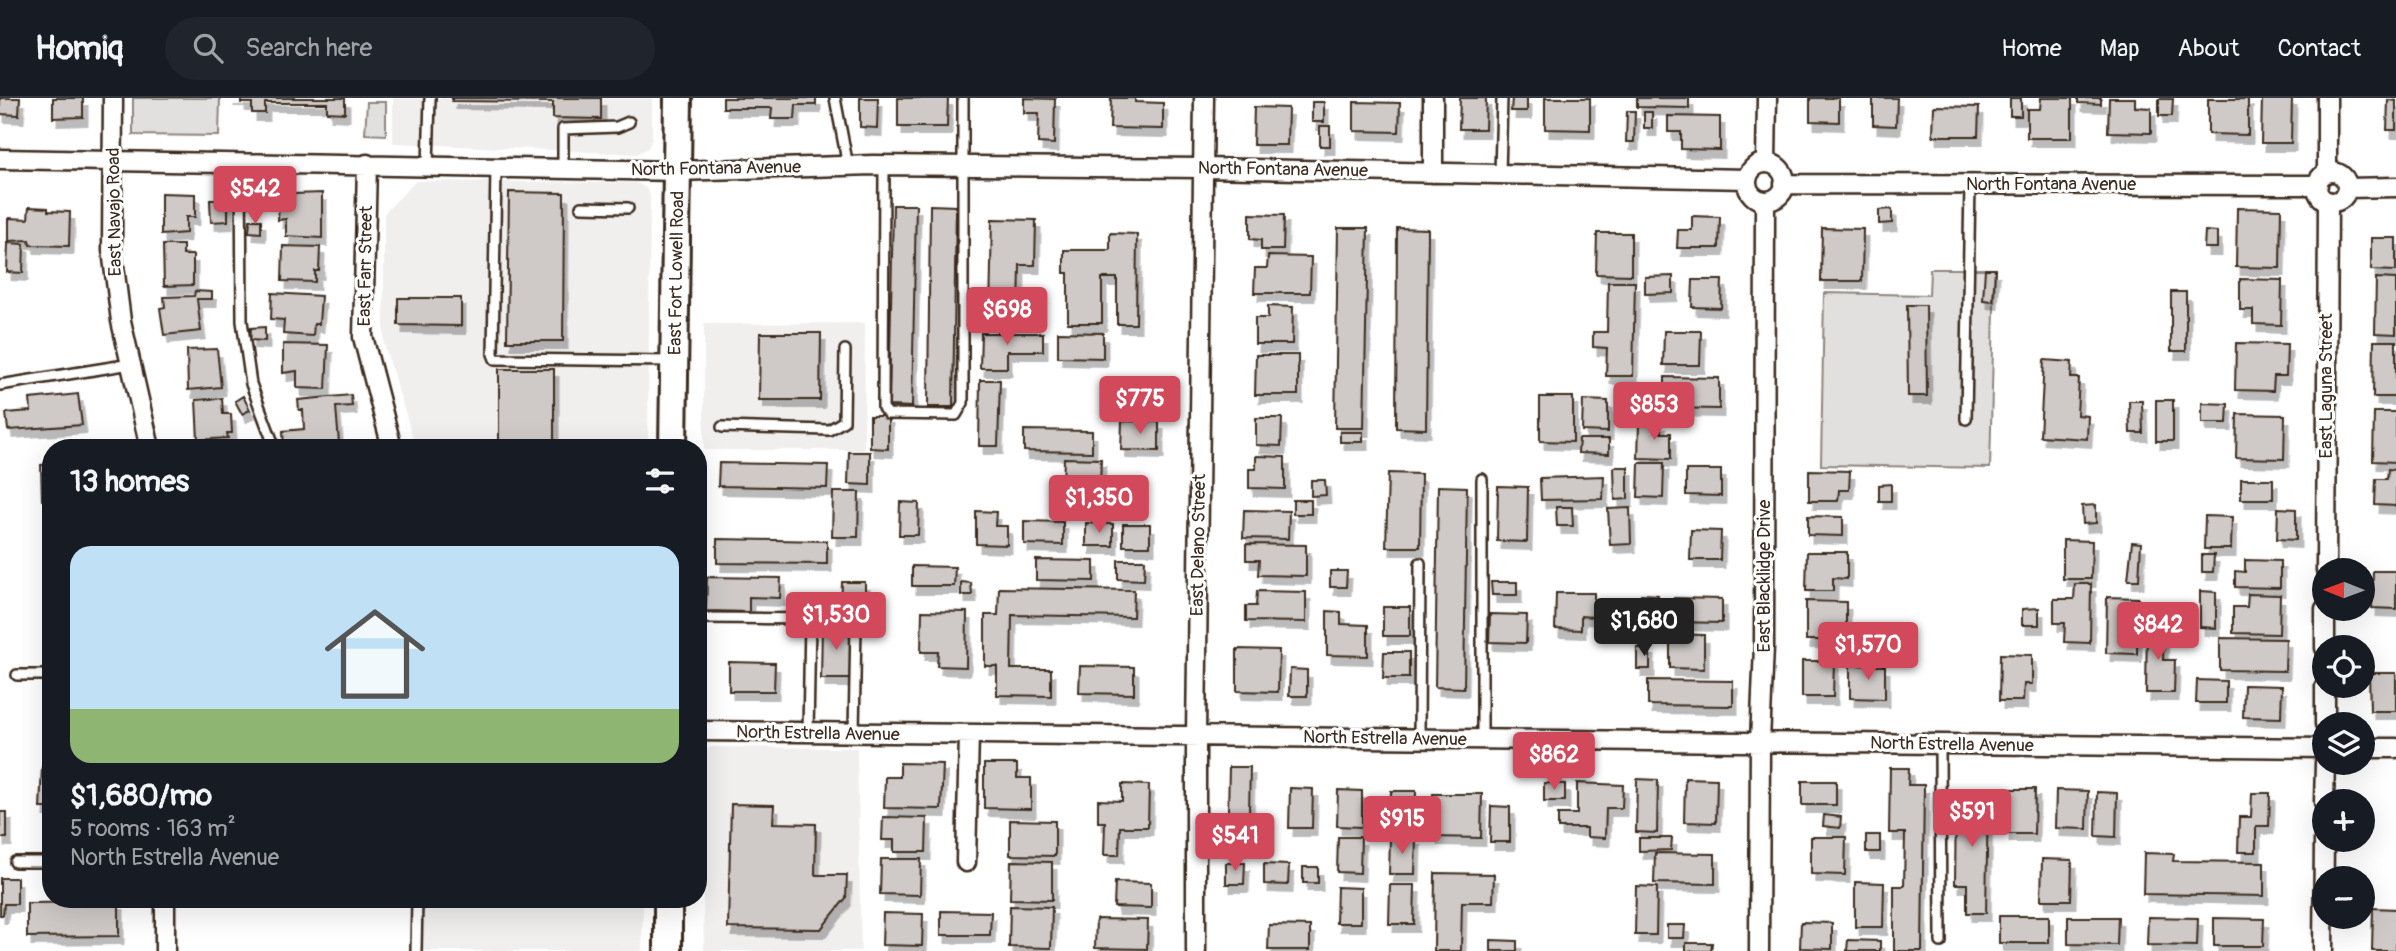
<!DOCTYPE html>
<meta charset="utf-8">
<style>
:root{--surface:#171b24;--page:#20242c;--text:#f1f3f6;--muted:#9ea1a6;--line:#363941;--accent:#d1495b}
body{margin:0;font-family:Pangolin,sans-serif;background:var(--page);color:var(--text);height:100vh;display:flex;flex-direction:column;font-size:26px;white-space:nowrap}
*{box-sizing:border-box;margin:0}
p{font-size:23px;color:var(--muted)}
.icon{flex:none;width:38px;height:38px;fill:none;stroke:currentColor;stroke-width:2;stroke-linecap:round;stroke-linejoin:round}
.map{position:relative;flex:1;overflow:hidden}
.panel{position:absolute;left:42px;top:341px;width:665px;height:469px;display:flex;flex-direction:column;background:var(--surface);border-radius:28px;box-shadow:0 7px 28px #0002}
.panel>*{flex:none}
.needle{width:46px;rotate:271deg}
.fabs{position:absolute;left:2312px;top:460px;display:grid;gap:14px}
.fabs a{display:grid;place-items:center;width:63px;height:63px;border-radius:50%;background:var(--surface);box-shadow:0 7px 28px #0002;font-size:35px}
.price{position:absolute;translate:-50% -60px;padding:0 16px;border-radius:7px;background:var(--accent);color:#fff;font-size:23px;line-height:46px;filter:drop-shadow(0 2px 4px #0008)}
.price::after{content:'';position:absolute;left:50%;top:42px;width:21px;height:16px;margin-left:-10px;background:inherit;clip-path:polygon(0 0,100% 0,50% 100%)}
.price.selected{background:#222;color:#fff}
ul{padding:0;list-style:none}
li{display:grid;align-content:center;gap:14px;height:371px;padding:0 28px}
li span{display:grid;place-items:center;height:217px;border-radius:21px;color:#555}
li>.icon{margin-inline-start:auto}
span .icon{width:126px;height:126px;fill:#fffc;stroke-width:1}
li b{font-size:30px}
h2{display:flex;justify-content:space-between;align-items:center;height:84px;padding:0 28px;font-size:30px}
header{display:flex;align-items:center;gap:42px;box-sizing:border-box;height:98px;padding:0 35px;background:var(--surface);border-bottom:2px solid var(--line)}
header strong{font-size:33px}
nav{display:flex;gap:38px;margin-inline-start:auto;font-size:24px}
.search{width:490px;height:63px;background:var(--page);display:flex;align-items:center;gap:18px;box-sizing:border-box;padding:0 24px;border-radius:38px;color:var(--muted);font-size:26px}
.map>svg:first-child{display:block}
</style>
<header>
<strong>Homiq</strong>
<div class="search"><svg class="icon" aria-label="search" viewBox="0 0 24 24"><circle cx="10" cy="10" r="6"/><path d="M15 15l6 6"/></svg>Search here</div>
<nav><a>Home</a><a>Map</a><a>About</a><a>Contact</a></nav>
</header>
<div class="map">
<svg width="2396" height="853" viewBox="0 0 2396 853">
<defs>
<filter id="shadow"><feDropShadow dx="4.5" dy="8" stdDeviation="0" flood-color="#0004"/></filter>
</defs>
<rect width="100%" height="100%" fill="#fff"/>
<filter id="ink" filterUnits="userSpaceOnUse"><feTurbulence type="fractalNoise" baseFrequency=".0143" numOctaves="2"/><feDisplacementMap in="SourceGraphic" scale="14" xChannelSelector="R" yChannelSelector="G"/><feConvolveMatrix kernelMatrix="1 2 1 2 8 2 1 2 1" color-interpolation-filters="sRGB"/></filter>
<g filter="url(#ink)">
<path fill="#f1efee" d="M393,0h259v41l-4,9 -11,6 -244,-11z
M416,83l221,2 9,5 4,7 -2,253h-232l-32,-104v-131z
M865,225l-1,127h-160v-126z
M711,649l146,1 4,203h-157l-4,-197z
M421,802h222l-1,51h-222z"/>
<path fill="#e2e0de" stroke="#8e857e" stroke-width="2" d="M133,0h87l-1,38 -86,-1z
M367,4h19v33l-21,-1z
M1930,171h65l-5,199 -169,-3 3,-172 105,2z"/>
<path fill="#cfcac7" stroke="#3b2a1e" stroke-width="2" filter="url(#shadow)" d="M0,0h20l-1,17 -19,-1z
M53,0h30v19l-30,1z
M229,0h116v15l-18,-1v-9h-62v10h-13v-10h-11v-5z
M452,0h149v21l-48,-1v-16l-101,-1z
M723,0h93v7h-20l-1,14h-24l1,-11h-49z
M860,0h18l-1,30 -17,-1z
M898,0h50l-1,29h-49z
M1024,0l31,1 -1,45 -16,-1 1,-30h-15z
M1111,0h24v4l28,1v26l-53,-1z
M1460,0h26l-1,31h-26z
M1512,0h15v13h-16z
M1545,0h45v32l-45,-1z
M1637,0h52v10l-52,-1z
M1810,0h29v24l-29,-1z
M1873,0h24l-1,28 -23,-1z
M2010,0h11v18h-11z
M2041,0h31v40h-45v-29h13z
M2078,0h23v6l-23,-1z
M2109,0h26v9l16,1v25l-43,-1z
M2262,0h30l-1,45h-30z
M2159,1h14l-1,17h-13z
M2208,1h40v36l-40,-1z
M2388,2l8,1v29h-9z
M1312,4h12v20h-12z
M1354,4l46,1 -1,29 -45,-1z
M1934,8l45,1 -1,29h-45z
M1254,9l34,1 -1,37h-34z
M1627,13h8l-1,31h-8z
M1644,14h8v16h-8z
M1668,18l52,1v33l-39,-1v-17h-13z
M1320,28h10v20h-10z
M509,94l55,1 -1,148h-56z
M161,95l34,1v23h-9v16l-25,2z
M322,95v45l-36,-2v-17l-8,1 1,-21 14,1v-6z
M210,102h18v21l-17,1z
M893,107h23l-4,202 -23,-1z
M930,107l26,1 -3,201h-25z
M29,109l19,1v3l22,1 -1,34 -39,-1 -1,-5 -20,1v-23l19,1z
M2237,110l44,1 -1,59 -44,-1z
M1892,111v14l-13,1v-14z
M1250,116l34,1 -1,35h-22v-10l-11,-1z
M1692,118l28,1 -1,31h-42l1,-18h14z
M992,121l44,1 -1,45h-15l-1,48 -29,-1z
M250,122h11v13l-12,-1z
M1338,130h30l-4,200h-29z
M1397,130l31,1 -2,200 -30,-1z
M1822,130l41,1 -1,52h-41z
M2205,133l12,1v16h-13z
M1110,135l27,1 -1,90h-19v-46h-15v45h-34v-50h-4v-23h46z
M1597,135h34v42l-35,-1z
M2371,140h25v33l-25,-1z
M8,145l16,1 -1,29 -16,-1z
M163,147h20v10h10v30l-29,1z
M283,148l37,1 -1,24h-4v11l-33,-1z
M1268,158l43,1 -1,36h-56l1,-25h12z
M1985,171h10l-2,32 -10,-1z
M1673,178v17l-28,1v-17z
M2376,180l20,1v55l-21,-1z
M2240,181l42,1 -1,45 -28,-1v-14h-13z
M1693,182h29l-1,28 -29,-1z
M1608,184h27l-2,94h-27l1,-28 -14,-1v-15h14z
M195,193l17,1v7h-15l4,32 -37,4 -4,-27 5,-1 -1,-10 30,-1z
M2171,194h15v59h-15z
M272,195l49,3 -2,28h-5l-1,12 -30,-2 1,-14 -13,-1z
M398,200h63v28l-63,-1z
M1907,207h19l1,91h-19z
M1268,208l25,1 -1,37h-37v-26h13z
M265,229v14l-15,-1 1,-12z
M1664,233h37l-1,34h-37z
M1058,234l45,1v25l-45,-1z
M760,235h61l-1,67h-61z
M981,235h62v18h-36v17h-27z
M2374,243h22v56h-23z
M2236,245l51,1 -1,32h-12l-1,15 -38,-1z
M283,246l45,1 -2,44 -29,-1v-17l-14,2z
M217,251l4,38 -33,3 -1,-40z
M1256,257h42v40h-43z
M2044,262l28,2 -1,16h8l-2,37 11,1 -1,23 -47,-3z
M499,271h55v79h-55z
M1665,279l54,1v31l-54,-1z
M980,282h20l-2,66h-19z
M1643,286h13l-1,29h-13z
M78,296l4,31 -74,5 -2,-17 25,-2 -1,-12z
M351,297l1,11 -16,1 3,36 -55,4 -1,-16 21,-2 -1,-19h-4l-1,-10z
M243,298l7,14 -8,4 -7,-13z
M1540,299h33v45l-33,-1z
M222,300l1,16h8l1,19h-5l1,5 -30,2 -2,-40z
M1583,302l25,1v31l-26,-1z
M2156,302h17v41h-17z
M2129,303h13l1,32h-13z
M2202,305l26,1 -1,19h-25z
M2374,314h22v50l-23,-1z
M2237,316l48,1 -1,44 -48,-1z
M870,318h18v33l-18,-1z
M1256,320h26l-1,28 -25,-1z
M1122,323l37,1v29l-38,-1z
M1639,324h22v11h10v26l-33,-1z
M1024,332l68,1v21l-68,-1z
M1340,334h23v10h-23z
M1579,341h30v15l-31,-1z
M849,354h21v33l-22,-1z
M1256,358l29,1v32l-36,-1v-19h7z
M1064,360l37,1 -1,27 -37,-1z
M719,365l109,2 -1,23 -109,-2z
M1639,365h25l-1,35 -25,-1z
M51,366v36h-9l-1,-35z
M1614,369h14v32l-13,1z
M2388,371l8,1v36l-21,-1 1,-26h11z
M1686,372h35v26l-35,-1z
M1809,372l41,1 -1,19h-10l-1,11h-29z
M1388,375l33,1 -1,73h-34z
M1604,378l-1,23 -62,1 -1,-22z
M2241,381h32v20h-32z
M1311,382h14l1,15 -15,1z
M1891,386v17h-12v-16z
M1438,388l29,1 -3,201 -29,-1z
M1498,388l30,1 -1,55 -30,-1z
M833,394h26l-1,45h-26z
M1293,402h18v14h-18z
M900,404l19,1 -1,32h-19z
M2096,407v18l-13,1 -1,-18z
M1556,409h16l1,19h-16z
M1630,410l1,36 -21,1 -2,-36z
M2278,410l18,1v31l-19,-1z
M1244,412l45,1 -1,28 -45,-1z
M976,413l20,1 -1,14h12v19l-31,-1z
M1808,418l35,1v19l-35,-1z
M2205,418l27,1 -1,32h-27z
M1024,423l39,1v23l-39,-1z
M1086,425l27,1v22h-27z
M1123,426h27v22h-27z
M1691,432l30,1 -1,29h-30z
M717,441l110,2v23l-110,-1z
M2063,442l29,1 -1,38h-28z
M2132,444l9,1 -2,37h-11z
M1246,446l60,1v31l-48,-1 1,-15h-13z
M1807,454h40v27l-14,-1v13h-27z
M2202,457h12l-1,17h-11z
M1036,462l58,1v20l-58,-1z
M1118,462h27l-1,20 -26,-1z
M2245,462l35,1v27l-45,-1v-16l10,1z
M912,468l43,1 -1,19h-42z
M1330,473h17l-1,16h-16z
M2373,473h23v38l-24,-1z
M707,479l74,1 -1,20 -31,-1v15l-43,-1z
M842,484h23v28h-24z
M961,484l10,1 1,12h-11z
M1491,484h26v13h-25z
M2075,486h16l-1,59 -26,-1 1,-19h-11v-24h20z
M999,490l135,2 -1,27 -121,-2 -1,54h40v27l-54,-1v-29h-12v-51h13z
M1257,493l49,1v30l-60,-1v-15h10z
M2200,493l16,1v36l-16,-1z
M1556,495h38v24l-13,-1v14l-26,-1z
M1641,496l17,1v8h-17z
M2248,496l32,1 -1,39 -46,-1v-26h14z
M2107,499l31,1 -1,56 -31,-1z
M1674,500l48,1v24l-49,-1z
M1806,503l40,1v25h-13l-1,13h-26z
M2148,506h12v12l-11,1z
M1383,509h27v29h-27z
M2039,510v17h-17v-16z
M922,513l45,1 -1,55 -29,-1 1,-14h-17z
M1327,513l14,1v12l27,1v31l-41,-1z
M1490,516l37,1 -1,28 -37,-1z
M1652,516v15h-16v-14z
M2147,525h17l-1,37h12l-1,33h-28z
M822,528h30l-1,53h-30z
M1670,536l34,1v34l-34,-1z
M2220,540l66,1 -1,32 -65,-1z
M1637,550h13v21h-13z
M1237,551l42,1 -1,42 -41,-1z
M1384,554h25v26h-26z
M2000,556l32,1v29h-8l-1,17h-24z
M1802,563h32l-1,36h-31z
M729,564l46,1 -1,28h-45z
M1850,567l35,1v33l-35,-1z
M1080,568l54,1v27l-55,-1z
M1290,571l17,1v26h-18z
M2369,575h27v38h-26z
M1648,582l85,1v25l-85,-1z
M2197,582l29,1v22h-30z
M2244,587l38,1 -1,32 -38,-1z
M900,665l43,1 -2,45 -57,-1 1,-31h15z
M984,666h33v14h14v31l-47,-1z
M42,669h9v41h-11z
M1229,669h21l-1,45h-21z
M1890,670h19l-1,17h16l-2,166h-28v-65h10l1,-53h-16z
M1685,680l32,1 -1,44 -32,-1z
M1637,681l21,1 -1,53 -21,-1z
M1802,683h34v24h-34z
M1544,685l21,1v17h-21z
M1577,685l46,2 -1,23h-16l-1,30 -18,-1v-9h-29v-14h19z
M1122,686l27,1 -1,42h-28l-1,28h-15l1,-33h-7v-22l24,1z
M1290,690l23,1 -1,39h-23z
M2006,691h29l-1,45h-29z
M1338,692l24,1v36l-25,-1z
M2056,692l32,1 -1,38 -32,-1z
M1391,693h25l-1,37 -25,-1z
M2097,694l20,1 -1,44 -20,-1z
M2252,695h18l-1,33h-13v26h-18l1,-35h12z
M1433,696h49l-1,44 -48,-1z
M1956,697h32l-2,118h-19v-29h-12z
M731,706l43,1 -1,18 43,1 -1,51h32l-1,23 -25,31 -93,-1z
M1491,708l19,1v35h-20z
M0,714h7v26h-7z
M1824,717l17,2 -1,11 -17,-2z
M883,719l44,1 -1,34h-32v-12h-12z
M1010,722l45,1v35l-45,-1z
M1866,737h14v17h-14z
M1338,739h23l-1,36 -23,-1z
M1390,739l26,1 -1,36h-26z
M1811,739h35l-1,38 -34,-1z
M1639,740h33l-1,12 -32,1z
M1655,755l60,1v30l-61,-1z
M2144,755l30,1 -1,7 91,1v34l-121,-2z
M881,761h40l-1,36 -40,-1z
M2042,761l30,1 -1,40h-30z
M1011,763l41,1v38l-42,-1z
M1226,765h19l-1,21h-18z
M1264,766l25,1 -1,20 -24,-1z
M1303,769h15v16h-15z
M1435,775l59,1 -1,28h-31l-1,49h-27z
M0,780h17v26h-13l-1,11h-3z
M1115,784l36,1v25l-37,-1z
M1855,784l29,1 -1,44h-28z
M1390,787h25l-1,39h-25z
M1636,788l21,1 -1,48h-21z
M1337,789l24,1v35h-25z
M119,804v34l-92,1v-34z
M1010,808l42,1 -1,41 -42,-1z
M2373,810l23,1v42h-24z
M941,813l50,1 -1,23h-49z
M883,815l40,1 -1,32 -40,-1z
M1999,818h50v27h-50z
M2068,819h50l-1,28 -49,-1z
M2148,819l50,1 -1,28 -50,-1z
M2214,820l50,1 -1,27h-49z
M1096,821l52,1 -1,29 -52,-1z
M1801,824l31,1v26l-32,-1z
M1269,827l41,1v24h-42z
M1667,827h18l-1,13h-17z
M1491,842l26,1v10h-26z
M1848,842l32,1v10h-33z
M1686,845h26l-1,8h-25z"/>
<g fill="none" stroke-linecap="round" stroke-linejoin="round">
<g stroke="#3b2a1e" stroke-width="14">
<path id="service" d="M835,0l13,68
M241,65l1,158 9,63 24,64
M884,67l-1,243 5,6 68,1 7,-12v-305
M428,68l2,-68
M496,69l-3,187 2,5 178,2
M563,70v-39l54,-2 12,-5
M1500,76l2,-76
M581,109l47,1
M0,287l131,-21
M1966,321l4,-235
M722,329l107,3 15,-9 1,-71
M1482,381v260
M698,520l139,1 19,5 -2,109
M17,577h34
M808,635l2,-113
M1419,640l1,-175
M1940,646l1,198
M15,764h36
M416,853l1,-51"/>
</g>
<g stroke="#3b2a1e" stroke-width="23">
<path id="minor" d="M113,0l-1,152 9,71 29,127
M0,61l678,12 195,-6 330,3 544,11
M1747 84a19 19 0 1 1 38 0a19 19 0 1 1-38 0Z
M1766,65l1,-65
M367,66l-4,173 29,111
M2317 89a15 15 0 1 1 30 0a15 15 0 1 1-30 0Z
M1433,75v-75
M2327,75v-75
M1784,86l534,1
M2347,90l49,-1
M2326,472l2,-369
M2325,550v-39
M2325,626v-38
M698,633l1626,17
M2362,650h34
M2324,704l1,-39
M966,764l3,-128
M165,853v-51
M1196,853v-215l8,-638
M1759,853l1,-209 4,-96 1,-445
M2323,853l1,-111"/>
</g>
<g stroke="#3b2a1e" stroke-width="32">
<path id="secondary" d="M673,350l5,-350
M668,853v-51"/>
</g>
<use href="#service" stroke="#fff" stroke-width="9"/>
<use href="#minor" stroke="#fff" stroke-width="18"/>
<use href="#secondary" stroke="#fff" stroke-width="26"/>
</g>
</g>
<g text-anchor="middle" stroke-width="6" stroke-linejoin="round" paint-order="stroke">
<g font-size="18" fill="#3b2a1e" stroke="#fff">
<text transform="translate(716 70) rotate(-1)" y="6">North Fontana Avenue</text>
<text transform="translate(1283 71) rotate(1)" y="6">North Fontana Avenue</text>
<text x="2051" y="92">North Fontana Avenue</text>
<text transform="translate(114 114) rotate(-91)" y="6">East Navajo Road</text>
<text transform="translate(365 168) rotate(-89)" y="6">East Farr Street</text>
<text transform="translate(676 175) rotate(-89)" y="6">East Fort Lowell Road</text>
<text transform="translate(2326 288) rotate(-90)" y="6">East Laguna Street</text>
<text transform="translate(1198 447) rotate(-89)" y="6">East Delano Street</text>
<text transform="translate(1764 478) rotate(-90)" y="6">East Blacklidge Drive</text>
<text transform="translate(818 635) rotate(1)" y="6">North Estrella Avenue</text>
<text transform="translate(1385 640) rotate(1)" y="6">North Estrella Avenue</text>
<text transform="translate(1952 646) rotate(1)" y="6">North Estrella Avenue</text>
</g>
</g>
</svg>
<div class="fabs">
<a><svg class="needle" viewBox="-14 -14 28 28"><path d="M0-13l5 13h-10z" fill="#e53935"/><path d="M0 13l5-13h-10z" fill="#9ea1a6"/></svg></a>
<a><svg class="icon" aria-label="locate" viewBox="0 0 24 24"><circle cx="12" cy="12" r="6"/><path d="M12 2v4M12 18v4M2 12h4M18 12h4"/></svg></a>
<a><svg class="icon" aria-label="layers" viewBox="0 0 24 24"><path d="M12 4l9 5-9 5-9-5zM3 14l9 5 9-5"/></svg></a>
<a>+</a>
<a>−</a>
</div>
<b class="price" style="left:255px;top:128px">$542</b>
<b class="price" style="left:1007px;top:249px">$698</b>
<b class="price" style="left:1140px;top:338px">$775</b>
<b class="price" style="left:1654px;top:344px">$853</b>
<b class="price" style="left:1099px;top:437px">$1,350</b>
<b class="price" style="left:836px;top:554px">$1,530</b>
<b class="price selected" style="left:1644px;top:560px">$1,680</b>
<b class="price" style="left:2158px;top:564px">$842</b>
<b class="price" style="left:1868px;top:584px">$1,570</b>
<b class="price" style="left:1554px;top:694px">$862</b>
<b class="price" style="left:1972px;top:751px">$591</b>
<b class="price" style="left:1402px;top:758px">$915</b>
<b class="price" style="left:1235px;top:775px">$541</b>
<section class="panel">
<h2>13 homes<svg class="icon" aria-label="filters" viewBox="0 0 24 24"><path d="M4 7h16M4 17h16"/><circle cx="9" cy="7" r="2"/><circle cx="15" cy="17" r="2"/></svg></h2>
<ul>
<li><span style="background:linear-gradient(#bfe0f5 75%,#8fb573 0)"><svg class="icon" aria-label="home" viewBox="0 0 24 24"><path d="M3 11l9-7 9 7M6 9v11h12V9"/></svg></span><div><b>$1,680/mo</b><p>5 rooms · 163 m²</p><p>North Estrella Avenue</p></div></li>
</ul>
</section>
</div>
